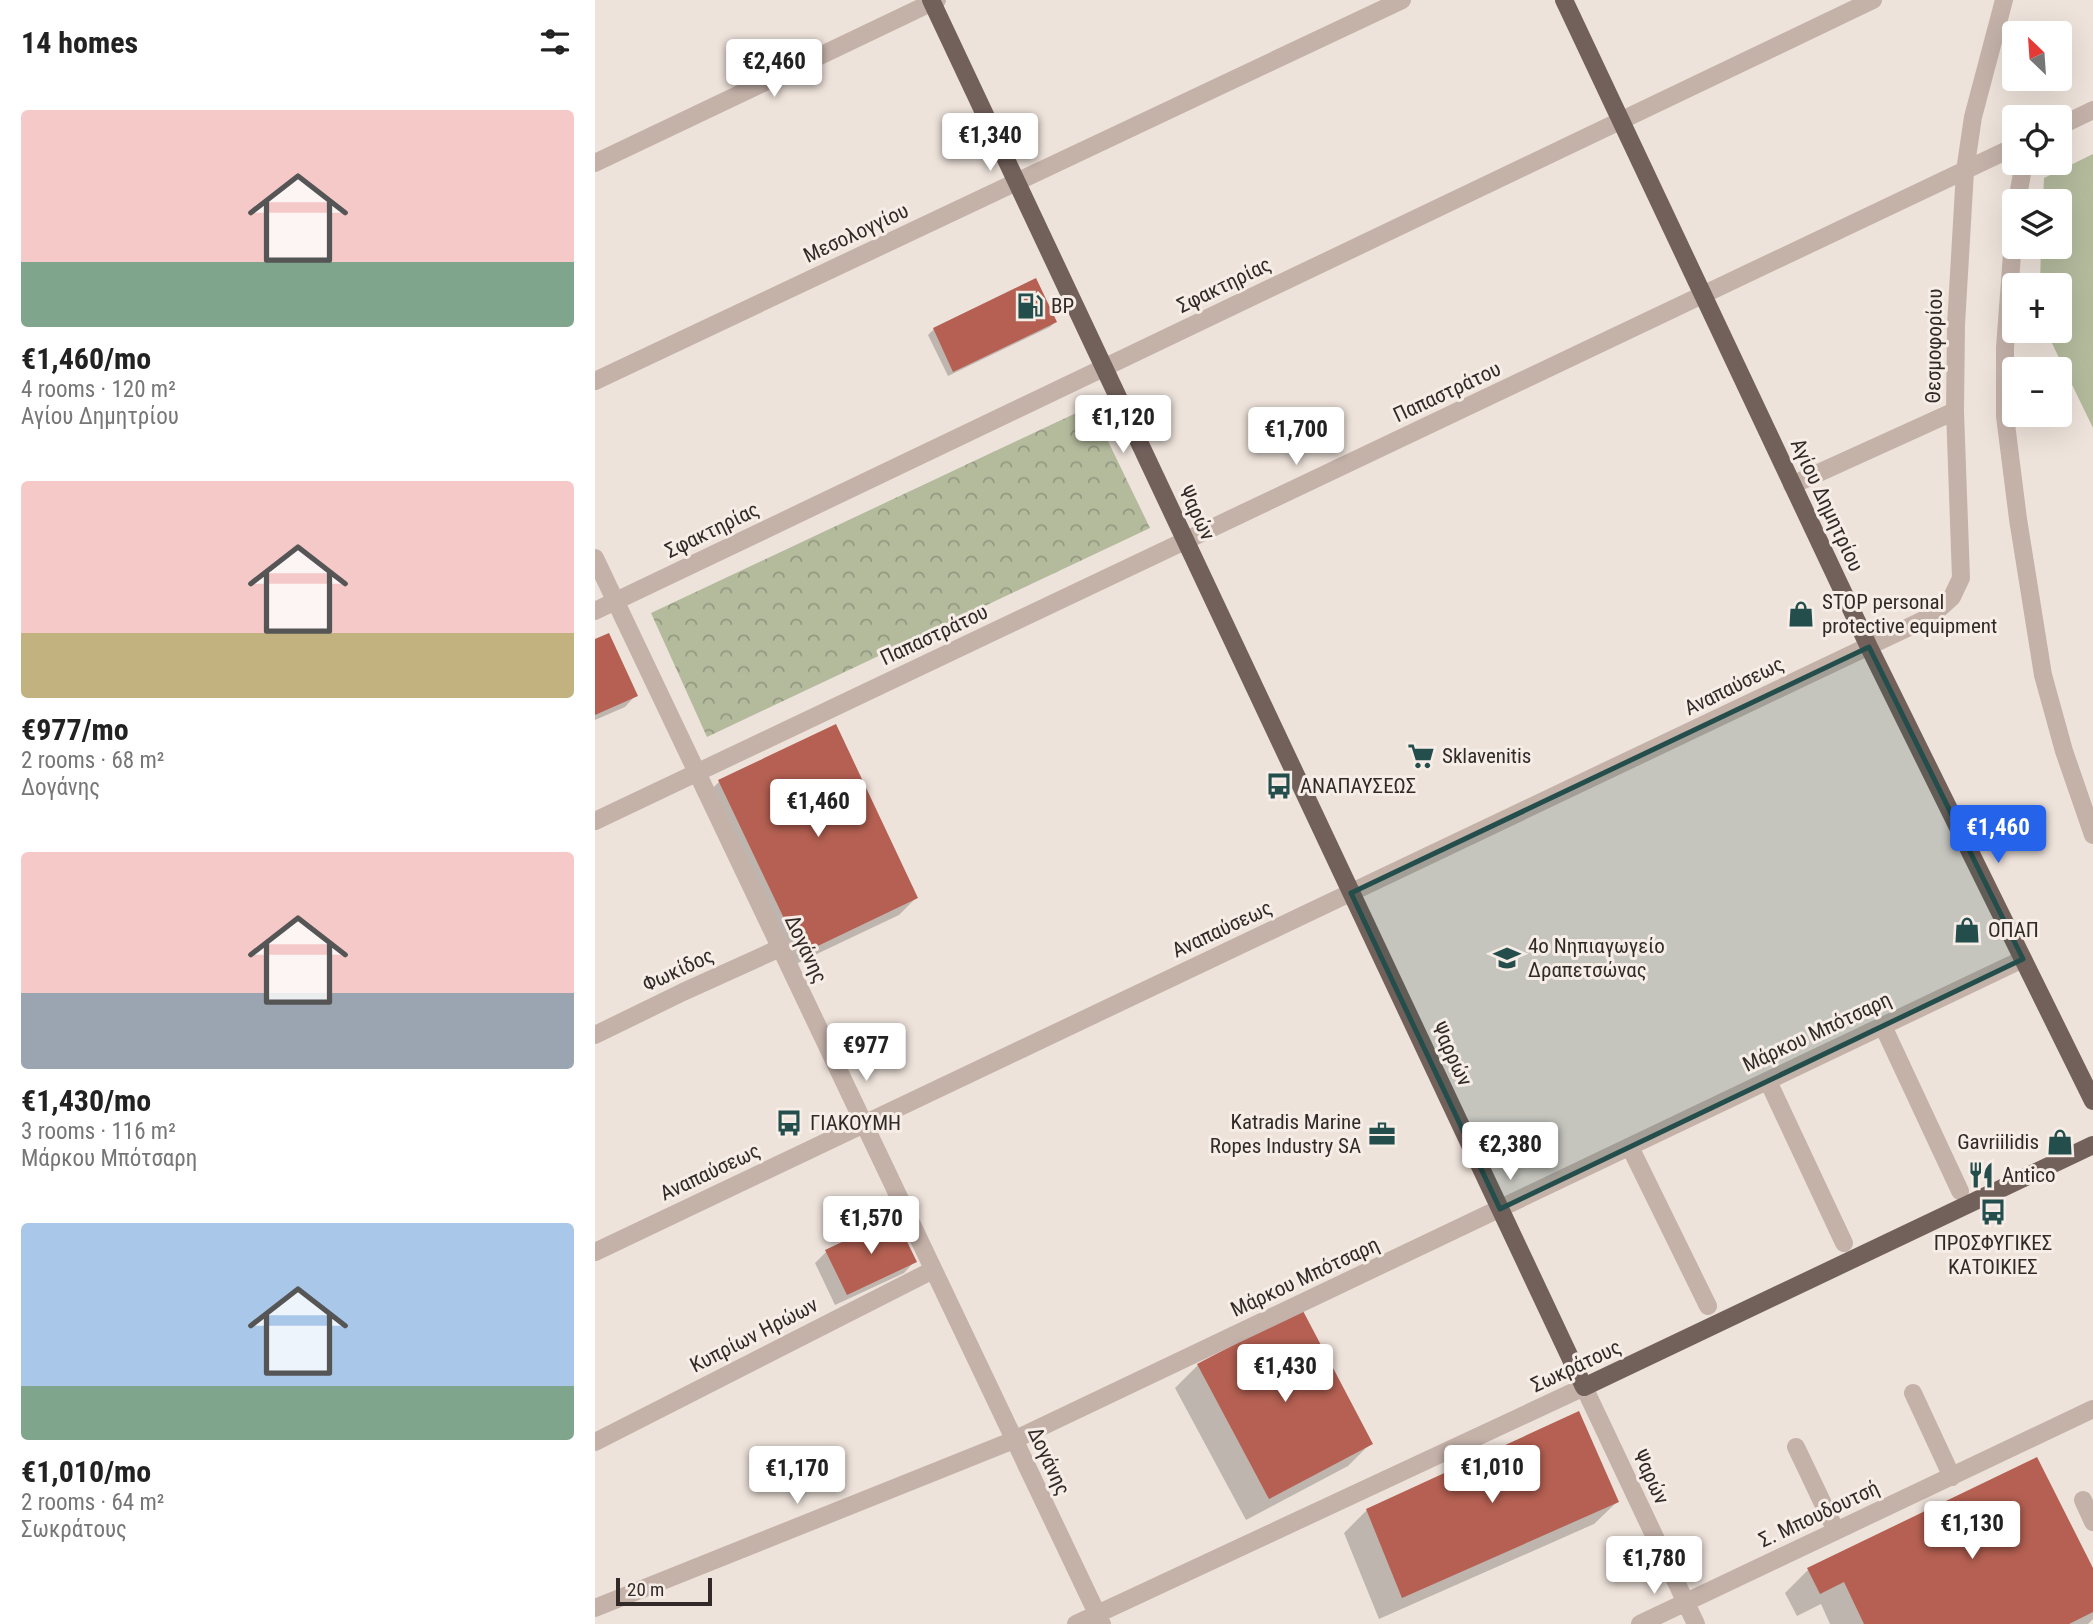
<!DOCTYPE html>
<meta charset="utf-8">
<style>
:root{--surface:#fff;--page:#f2f2f2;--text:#222;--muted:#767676;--accent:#2563eb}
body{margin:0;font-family:"Roboto Condensed",sans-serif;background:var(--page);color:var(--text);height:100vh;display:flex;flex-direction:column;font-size:26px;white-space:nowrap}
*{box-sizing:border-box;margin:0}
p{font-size:23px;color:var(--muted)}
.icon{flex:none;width:38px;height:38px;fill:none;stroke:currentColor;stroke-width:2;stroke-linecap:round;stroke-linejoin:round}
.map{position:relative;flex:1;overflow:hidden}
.sheet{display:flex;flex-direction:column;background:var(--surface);width:595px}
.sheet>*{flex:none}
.needle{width:46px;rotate:335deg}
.tools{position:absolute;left:1407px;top:21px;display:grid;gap:14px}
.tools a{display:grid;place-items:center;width:70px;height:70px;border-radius:7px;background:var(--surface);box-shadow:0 7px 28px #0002;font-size:35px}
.scale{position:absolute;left:21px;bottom:18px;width:96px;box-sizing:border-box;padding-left:7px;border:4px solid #322a28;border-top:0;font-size:19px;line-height:24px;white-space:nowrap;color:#322a28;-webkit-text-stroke:5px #f6ede7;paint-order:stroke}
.price{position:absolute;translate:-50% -60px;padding:0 16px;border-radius:7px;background:#fff;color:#222;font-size:23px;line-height:46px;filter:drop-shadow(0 2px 4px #0008)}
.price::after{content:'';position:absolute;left:50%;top:42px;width:21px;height:16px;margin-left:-10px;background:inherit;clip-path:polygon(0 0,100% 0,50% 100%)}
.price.active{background:var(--accent);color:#fff}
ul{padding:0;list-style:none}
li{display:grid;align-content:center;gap:14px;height:371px;padding:0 21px}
li span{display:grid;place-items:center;height:217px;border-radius:7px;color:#555}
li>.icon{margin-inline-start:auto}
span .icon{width:126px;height:126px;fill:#fffc;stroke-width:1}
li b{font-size:30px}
h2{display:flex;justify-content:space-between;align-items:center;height:84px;padding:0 21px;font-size:30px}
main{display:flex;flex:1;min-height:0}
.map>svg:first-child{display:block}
</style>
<main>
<section class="sheet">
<h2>14 homes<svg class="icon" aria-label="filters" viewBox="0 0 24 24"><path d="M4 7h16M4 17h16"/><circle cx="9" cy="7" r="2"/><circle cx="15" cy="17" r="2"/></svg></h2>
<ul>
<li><span style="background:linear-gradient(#f6c9c9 70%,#7fa58c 0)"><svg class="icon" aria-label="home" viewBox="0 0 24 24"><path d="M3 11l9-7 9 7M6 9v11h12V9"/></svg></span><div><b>€1,460/mo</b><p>4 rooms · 120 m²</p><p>Αγίου Δημητρίου</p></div></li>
<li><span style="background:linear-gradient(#f6c9c9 70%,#c2b280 0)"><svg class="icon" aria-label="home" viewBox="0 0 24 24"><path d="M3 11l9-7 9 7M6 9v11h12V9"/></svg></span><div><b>€977/mo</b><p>2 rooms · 68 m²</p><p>Δογάνης</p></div></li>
<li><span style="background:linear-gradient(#f6c9c9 65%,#9aa5b1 0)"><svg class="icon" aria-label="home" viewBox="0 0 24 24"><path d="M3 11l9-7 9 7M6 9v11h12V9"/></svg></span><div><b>€1,430/mo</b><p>3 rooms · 116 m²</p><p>Μάρκου Μπότσαρη</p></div></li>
<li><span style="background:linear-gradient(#a9c7e8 75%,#7fa58c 0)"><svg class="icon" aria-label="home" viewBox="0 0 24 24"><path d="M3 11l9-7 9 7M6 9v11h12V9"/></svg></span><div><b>€1,010/mo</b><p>2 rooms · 64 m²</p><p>Σωκράτους</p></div></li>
</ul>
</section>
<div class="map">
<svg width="1498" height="1624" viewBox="0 0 1498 1624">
<defs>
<pattern id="park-crowns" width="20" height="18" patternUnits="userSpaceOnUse" patternTransform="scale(1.75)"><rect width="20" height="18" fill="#b4bb9d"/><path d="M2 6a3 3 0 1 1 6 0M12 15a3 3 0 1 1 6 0" fill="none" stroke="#939880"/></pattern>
</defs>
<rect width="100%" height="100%" fill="#eee3db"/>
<path fill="url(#park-crowns)" d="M496,406l59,122 -443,209 -56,-124z"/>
<path fill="#b4bb9d" d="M1498,154v274l-47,-97h14v-46h-20l1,-38h19v-46h-17l1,-23z"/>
<path fill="#0003" d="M440,281l20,41 -5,5 -102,49 -20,-41 6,-6z
M0,641l41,54 -11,12 -30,13z
M240,727l81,171 -17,17 -116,55 -82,-171 18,-17z
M231,1252l89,9 -11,12 -69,32 -20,-42z
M603,1365l173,78 -23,23 -102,54 -71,-132z
M1022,1502l-23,22 -215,95 -35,-86 23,-23z
M1213,1570l285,2v47l-5,5h-258l-9,-20 -24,12 -12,-23z"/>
<path fill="#b56052" d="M441,278l21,44 -104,50 -20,-44z
M14,633l29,63 -43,19v-76z
M241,724l82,174 -117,56 -83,-174z
M300,1217l22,45 -70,33 -22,-45z
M707,1309l71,135 -104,55 -72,-135z
M984,1411l40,91 -217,96 -36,-89z
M1442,1457l56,111v44l-24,12h-205l-20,-42 -24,12 -13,-26z"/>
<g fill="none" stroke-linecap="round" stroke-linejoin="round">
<path stroke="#c4b2a9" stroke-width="18" d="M1465,126l33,-16
M0,163l342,-163
M1422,201l7,-38
M1419,227l-9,121v68l13,103 25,156 21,76 29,84
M0,381l807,-381
M1197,485l163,-74
M0,558l507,1066
M0,611l1278,-611
M0,821l1419,-674
M1288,1026l77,165
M0,1035l88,-43 97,-44
M1173,1081l76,162
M1035,1147l78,159
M0,1252l1335,-635 22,-20 9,-19 -6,-167 1,-86 9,-154 8,-54 31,-117
M1318,1393l39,84
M0,1442l338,-172
M1201,1447l40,84
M1488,1500l10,22
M0,1608l419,-168 1009,-481
M481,1624l508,-237 112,237
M1045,1624l453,-215"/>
<path stroke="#72605b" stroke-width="18" d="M336,0l653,1387 509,-242
M969,0l305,647 224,454"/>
</g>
<path fill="#234e4c" fill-opacity="0.2" stroke="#234e4c" stroke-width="5" stroke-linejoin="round" d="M1274,647l154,312 -523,250 -149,-316z"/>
<defs>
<g id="fuel-bare" transform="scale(2.1)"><path d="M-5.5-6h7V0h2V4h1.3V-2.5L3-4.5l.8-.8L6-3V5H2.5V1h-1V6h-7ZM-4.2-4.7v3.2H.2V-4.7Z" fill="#234e4c" stroke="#f6ede7" stroke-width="2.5" paint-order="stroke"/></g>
<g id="shop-bare" transform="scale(2.1)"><path d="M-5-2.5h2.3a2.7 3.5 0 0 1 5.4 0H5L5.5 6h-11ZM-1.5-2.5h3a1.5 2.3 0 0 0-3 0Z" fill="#234e4c" stroke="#f6ede7" stroke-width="2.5" paint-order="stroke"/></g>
<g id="supermarket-bare" transform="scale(2.1)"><path d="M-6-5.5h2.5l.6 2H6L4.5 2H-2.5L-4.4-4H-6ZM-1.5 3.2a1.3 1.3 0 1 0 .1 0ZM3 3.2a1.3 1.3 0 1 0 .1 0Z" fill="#234e4c" stroke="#f6ede7" stroke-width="2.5" paint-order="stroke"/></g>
<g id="bus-bare" transform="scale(2.1)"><path d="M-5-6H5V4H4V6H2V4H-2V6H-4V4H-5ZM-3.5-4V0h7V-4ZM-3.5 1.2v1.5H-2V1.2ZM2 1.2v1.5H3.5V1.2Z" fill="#234e4c" stroke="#f6ede7" stroke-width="2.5" paint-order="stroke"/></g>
<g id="school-bare" transform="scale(2.1)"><path d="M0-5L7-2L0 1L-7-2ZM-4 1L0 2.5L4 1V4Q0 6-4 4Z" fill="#234e4c" stroke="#f6ede7" stroke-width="2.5" paint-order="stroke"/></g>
<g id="office-bare" transform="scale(2.1)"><path d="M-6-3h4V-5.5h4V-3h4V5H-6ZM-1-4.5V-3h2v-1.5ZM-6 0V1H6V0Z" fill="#234e4c" stroke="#f6ede7" stroke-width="2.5" paint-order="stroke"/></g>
<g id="restaurant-bare" transform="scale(2.1)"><path d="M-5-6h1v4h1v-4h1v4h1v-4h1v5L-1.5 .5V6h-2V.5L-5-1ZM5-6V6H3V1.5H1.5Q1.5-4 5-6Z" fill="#234e4c" stroke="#f6ede7" stroke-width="2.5" paint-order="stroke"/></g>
</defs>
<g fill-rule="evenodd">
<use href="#fuel-bare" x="435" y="306"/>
<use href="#shop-bare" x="1206" y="614"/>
<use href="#supermarket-bare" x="826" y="756"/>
<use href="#bus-bare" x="684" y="786"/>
<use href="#shop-bare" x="1372" y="930"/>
<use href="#school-bare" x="912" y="958"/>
<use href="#bus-bare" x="194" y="1123"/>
<use href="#office-bare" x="787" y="1134"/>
<use href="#shop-bare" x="1465" y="1142"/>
<use href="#restaurant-bare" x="1386" y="1175"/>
<use href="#bus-bare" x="1398" y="1212"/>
</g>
<g text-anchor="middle" stroke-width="6" stroke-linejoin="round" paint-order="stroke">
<g font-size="21" fill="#322a28" stroke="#f6ede7">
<text transform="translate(261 233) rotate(-25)" y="7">Μεσολογγίου</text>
<text transform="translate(629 285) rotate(-26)" y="7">Σφακτηρίας</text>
<text transform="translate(1339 346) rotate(-89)" y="7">Θεσμοφορίου</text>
<text transform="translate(852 392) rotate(-25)" y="7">Παπαστράτου</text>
<text transform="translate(1232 505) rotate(65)" y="7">Αγίου Δημητρίου</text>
<text transform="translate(602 513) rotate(65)" y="7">Ψαρών</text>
<text transform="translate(117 530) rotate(-26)" y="7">Σφακτηρίας</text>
<text transform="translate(339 635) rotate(-25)" y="7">Παπαστράτου</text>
<text transform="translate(1139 686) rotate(-26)" y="7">Αναπαύσεως</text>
<text transform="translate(627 929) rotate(-25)" y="7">Αναπαύσεως</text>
<text transform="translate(211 949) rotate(65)" y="7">Δογάνης</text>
<text transform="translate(83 970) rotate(-25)" y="7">Φωκίδος</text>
<text transform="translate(1222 1032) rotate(-25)" y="7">Μάρκου Μπότσαρη</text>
<text transform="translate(857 1054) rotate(65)" y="7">Ψαρρών</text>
<text transform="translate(115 1172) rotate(-25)" y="7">Αναπαύσεως</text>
<text transform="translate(710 1277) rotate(-25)" y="7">Μάρκου Μπότσαρη</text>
<text transform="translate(159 1335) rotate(-27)" y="7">Κυπρίων Ηρώων</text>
<text transform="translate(981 1366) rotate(-25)" y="7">Σωκράτους</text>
<text transform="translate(454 1461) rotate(65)" y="7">Δογάνης</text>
<text transform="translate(1056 1477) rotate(65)" y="7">Ψαρών</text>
<text transform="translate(1224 1514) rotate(-25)" y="7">Σ. Μπουδουτσή</text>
</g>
<g font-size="21" fill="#322a28" stroke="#f6ede7" text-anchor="start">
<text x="456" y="313">BP</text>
<text x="1227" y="609">STOP personal<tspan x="1227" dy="24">protective equipment</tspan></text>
<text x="847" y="763">Sklavenitis</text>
<text x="705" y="793">ΑΝΑΠΑΥΣΕΩΣ</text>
<text x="1393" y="937">ΟΠΑΠ</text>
<text x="933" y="953">4ο Νηπιαγωγείο<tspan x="933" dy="24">Δραπετσώνας</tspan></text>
<text x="766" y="1129" text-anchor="end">Katradis Marine<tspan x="766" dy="24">Ropes Industry SA</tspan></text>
<text x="215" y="1130">ΓΙΑΚΟΥΜΗ</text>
<text x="1444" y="1149" text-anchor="end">Gavriilidis</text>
<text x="1407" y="1182">Antico</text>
<text x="1398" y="1250" text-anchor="middle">ΠΡΟΣΦΥΓΙΚΕΣ<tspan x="1398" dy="24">ΚΑΤΟΙΚΙΕΣ</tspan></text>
</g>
</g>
</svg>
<div class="tools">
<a><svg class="needle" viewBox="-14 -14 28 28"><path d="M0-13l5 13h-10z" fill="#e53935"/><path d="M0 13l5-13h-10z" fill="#767676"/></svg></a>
<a><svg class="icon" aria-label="locate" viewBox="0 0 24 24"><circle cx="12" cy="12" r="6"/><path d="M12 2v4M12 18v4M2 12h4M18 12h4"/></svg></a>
<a><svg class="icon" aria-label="layers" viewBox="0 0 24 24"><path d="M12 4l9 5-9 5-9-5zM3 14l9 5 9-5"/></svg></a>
<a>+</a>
<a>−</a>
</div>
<div class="scale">20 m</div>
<b class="price" style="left:179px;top:99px">€2,460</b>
<b class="price" style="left:395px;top:173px">€1,340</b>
<b class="price" style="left:528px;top:455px">€1,120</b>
<b class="price" style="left:701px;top:467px">€1,700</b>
<b class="price" style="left:223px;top:839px">€1,460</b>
<b class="price active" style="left:1403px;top:865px">€1,460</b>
<b class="price" style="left:271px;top:1083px">€977</b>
<b class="price" style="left:915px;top:1182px">€2,380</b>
<b class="price" style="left:276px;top:1256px">€1,570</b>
<b class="price" style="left:690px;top:1404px">€1,430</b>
<b class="price" style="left:897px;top:1505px">€1,010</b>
<b class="price" style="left:202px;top:1506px">€1,170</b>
<b class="price" style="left:1377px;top:1561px">€1,130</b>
<b class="price" style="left:1059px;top:1596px">€1,780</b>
</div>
</main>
